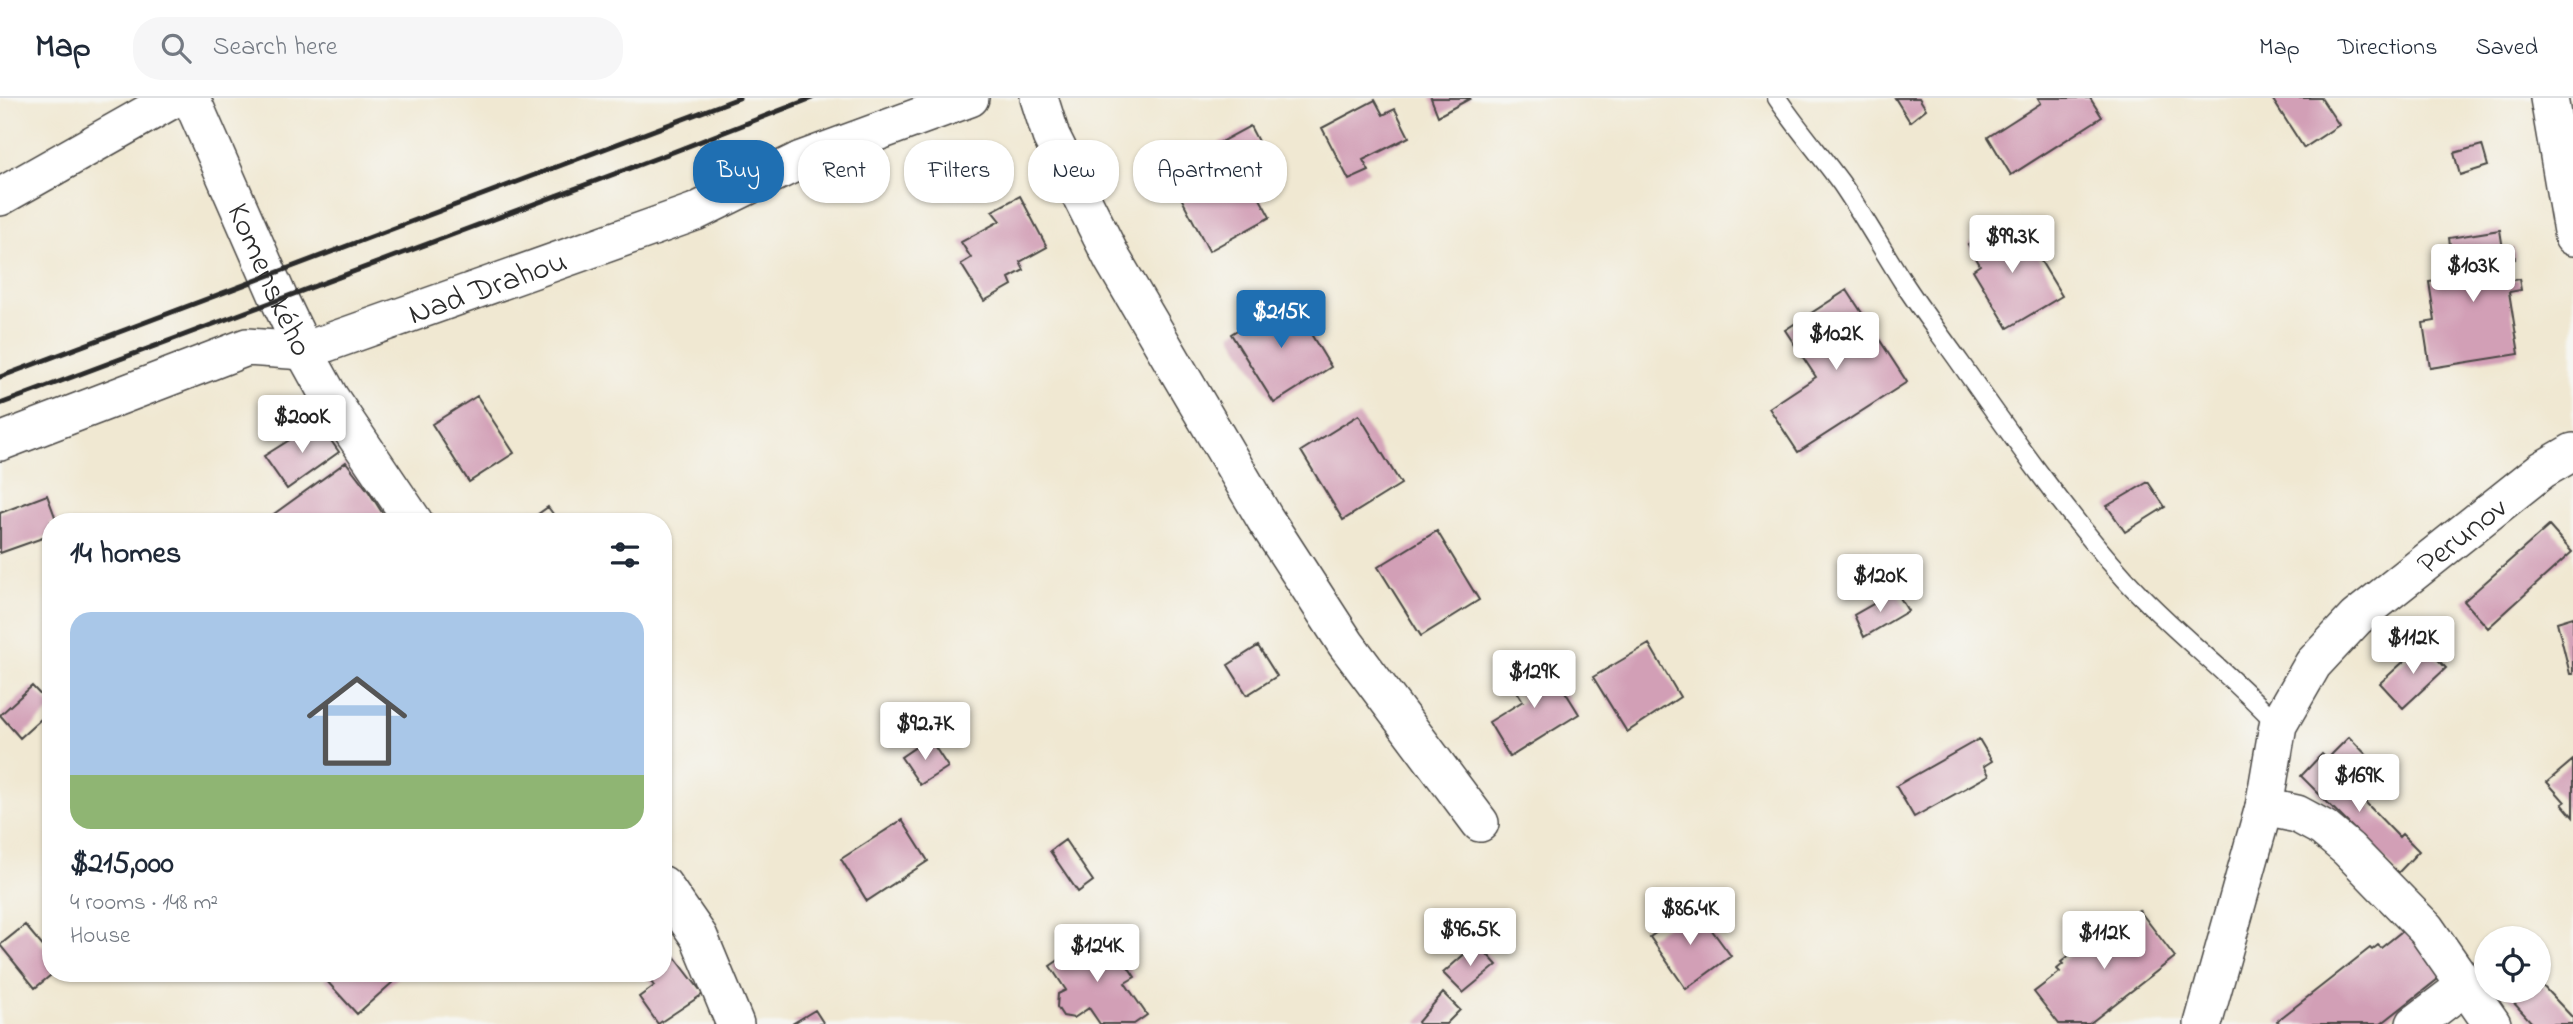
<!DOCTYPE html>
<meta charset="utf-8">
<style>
:root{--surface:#fff;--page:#f6f6f7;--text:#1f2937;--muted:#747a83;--line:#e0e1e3;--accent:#1f6fb2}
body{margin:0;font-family:"Indie Flower",sans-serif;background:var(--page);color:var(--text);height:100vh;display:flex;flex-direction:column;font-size:26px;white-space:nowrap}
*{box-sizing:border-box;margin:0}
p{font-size:23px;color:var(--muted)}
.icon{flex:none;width:38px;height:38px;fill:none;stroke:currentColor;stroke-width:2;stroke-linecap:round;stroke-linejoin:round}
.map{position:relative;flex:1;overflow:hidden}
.sheet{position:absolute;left:42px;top:415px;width:630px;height:469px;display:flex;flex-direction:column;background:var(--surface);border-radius:28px;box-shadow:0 2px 5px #0004}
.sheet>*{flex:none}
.banner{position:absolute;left:693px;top:42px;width:665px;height:63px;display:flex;gap:14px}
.controls{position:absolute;left:2474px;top:828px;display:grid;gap:14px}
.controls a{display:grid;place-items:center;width:77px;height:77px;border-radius:50%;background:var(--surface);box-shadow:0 2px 5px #0004;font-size:35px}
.price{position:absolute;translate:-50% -60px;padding:0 16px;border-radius:7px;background:#fff;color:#222;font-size:23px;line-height:46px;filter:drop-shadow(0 2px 4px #0008)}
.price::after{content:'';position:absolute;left:50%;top:42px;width:21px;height:16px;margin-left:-10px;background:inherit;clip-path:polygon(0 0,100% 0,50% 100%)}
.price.active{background:var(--accent);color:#fff}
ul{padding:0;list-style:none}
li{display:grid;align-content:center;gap:14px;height:371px;padding:0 28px}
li+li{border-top:2px solid var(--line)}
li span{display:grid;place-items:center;height:217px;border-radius:21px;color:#555}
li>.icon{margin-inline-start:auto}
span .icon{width:126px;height:126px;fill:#fffc;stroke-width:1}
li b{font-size:30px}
h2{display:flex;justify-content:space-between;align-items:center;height:84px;padding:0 28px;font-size:30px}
.chip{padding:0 24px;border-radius:28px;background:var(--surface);box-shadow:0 2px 5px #0004;font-size:24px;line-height:63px}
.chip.active{background:var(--accent);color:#fff}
header{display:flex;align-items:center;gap:42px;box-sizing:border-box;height:98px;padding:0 35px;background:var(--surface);border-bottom:2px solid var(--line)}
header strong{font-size:33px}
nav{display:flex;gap:38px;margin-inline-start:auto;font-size:24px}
.search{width:490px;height:63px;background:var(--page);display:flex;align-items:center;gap:18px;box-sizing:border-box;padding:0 24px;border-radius:28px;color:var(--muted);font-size:26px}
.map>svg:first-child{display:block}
</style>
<header>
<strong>Map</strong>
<div class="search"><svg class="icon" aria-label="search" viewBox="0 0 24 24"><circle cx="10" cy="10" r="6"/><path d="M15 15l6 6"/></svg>Search here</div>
<nav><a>Map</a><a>Directions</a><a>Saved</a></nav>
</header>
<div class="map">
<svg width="2573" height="926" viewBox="0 0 2573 926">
<rect width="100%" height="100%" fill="#f6f6f2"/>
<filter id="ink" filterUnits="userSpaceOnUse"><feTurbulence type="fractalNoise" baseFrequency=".0143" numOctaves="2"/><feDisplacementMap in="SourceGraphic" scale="14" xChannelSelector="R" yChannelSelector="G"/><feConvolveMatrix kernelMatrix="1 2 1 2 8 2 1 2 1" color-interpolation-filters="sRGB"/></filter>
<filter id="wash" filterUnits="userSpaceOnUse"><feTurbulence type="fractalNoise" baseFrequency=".00686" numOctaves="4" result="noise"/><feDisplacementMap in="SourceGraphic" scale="28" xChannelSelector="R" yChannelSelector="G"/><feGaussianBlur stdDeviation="1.57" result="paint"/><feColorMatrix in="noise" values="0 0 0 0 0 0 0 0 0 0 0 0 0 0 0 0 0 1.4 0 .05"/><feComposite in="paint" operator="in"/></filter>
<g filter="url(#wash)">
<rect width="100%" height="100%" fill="#f0e8d2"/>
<g id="blocks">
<path fill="#d29fb6" d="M1431,0h40l-33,18z
M1895,0h24l7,11 -16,13z
M2038,0h52l12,19 -91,58 -23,-38 53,-34z
M2276,0h45l18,27 -35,23 -31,-48z
M1375,2l8,15 12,-6 14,28 -46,23 6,11 -20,9 -27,-52z
M1250,28l25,48 -22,12 17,31 -61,34 -42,-80z
M2482,47l6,21 -28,9 -6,-22z
M1020,98l27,51 -27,15 4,8 -15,8 3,7 -28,16 -23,-37 10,-6 -10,-16 39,-21 -8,-10z
M2006,123l14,21 7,-4 35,58 -54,32 -35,-58 7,-5 -12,-21z
M2500,132l3,19 11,-2 1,12 -11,1 3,21 12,-2 2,11 -12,2 10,62 -89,14 -7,-45 12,-2 -6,-39 26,-4 -6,-40z
M1847,192l60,92 -109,70 -29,-44 47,-31 -31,-47z
M1289,200l42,69 -57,36 -43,-69z
M477,298l37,57 -45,29 -37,-58z
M1359,317l42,69 -58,36 -42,-69z
M318,324l21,30 -52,37 -23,-33z
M346,364l23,30 19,30h-114l-3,-6z
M2148,384l17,25 -40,25 -18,-26z
M47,397l10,27h-6v13l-51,18v-40z
M548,409l11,15h-32z
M2549,428l23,26 -84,76 -24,-27z
M1437,433l42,69 -58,36 -43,-69z
M1896,493l12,20 -44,26 -10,-22z
M2573,519v57h-3l-13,-52z
M1649,546l31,53 -53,35 -34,-55z
M2423,546l23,24 -43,40 -23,-25z
M1258,548l19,30 -30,19 -19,-30z
M1546,563l33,53 -69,43 -21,-35 34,-21 -12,-19z
M32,588l19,20v4l-31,28 -20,-23z
M2349,639l31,32 -18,18 -31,-32z
M929,640l19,29 -28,18 -19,-28z
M1979,641l13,22 -8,5 5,9 -75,42 -18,-31z
M2322,656l21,21 -2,2 58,60 3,-3 17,17 -21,22 -97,-97z
M2573,662v57l-11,-13 3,-2 -18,-20z
M902,722l26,41 -61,40 -26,-42z
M1065,742l28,41 -15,11 -28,-41z
M1694,808l37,50 -45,33 -36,-52z
M2139,812l36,47 -86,67h-30l-25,-32 26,-20 -3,-3 6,-5 -2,-2 21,-17 21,-16 2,2 6,-4 2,3z
M25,827l26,31v19l-16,13 -35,-43z
M2406,830l37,47 -62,49h-101l-3,-3 93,-73 2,2 6,-5 3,3z
M1103,832l32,47 -10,6 22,32 -13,9h-34l-11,-16 -15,10 -11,-2 -6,-9 1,-13 8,-4 -16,-24z
M1477,845l20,22 -34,28 -20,-20z
M2487,856v20l-10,-11z
M674,858l29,38 -45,30 -19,-27 15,-11 -7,-10 4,-3h12v-9z
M331,875h72l-46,41 -32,-35z
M2539,884l34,36v6h-40l-31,-34h37z
M1443,895l17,17 -14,14h-27l-1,-2z
M815,912l9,14h-32z"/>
</g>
</g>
<g filter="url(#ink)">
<use href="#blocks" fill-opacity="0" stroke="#494744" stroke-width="2"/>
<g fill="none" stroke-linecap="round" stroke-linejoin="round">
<g stroke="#494744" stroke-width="21">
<path id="lane" d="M1777,0c20,30 43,56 64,85 22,32 41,66 62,99 18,28 39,55 58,82 52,74 104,148 164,215 48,53 105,94 153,146"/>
</g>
<g stroke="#494744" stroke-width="40">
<g id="street">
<path id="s1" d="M191,0l88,201 25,52 26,47 84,124"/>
<path d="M1039,0l12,38 62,124 152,259 81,125 134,179"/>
<path d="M2549,0l24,139"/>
<path d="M0,99l175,-99"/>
<path id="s2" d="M0,344l247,-95 57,4 391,-139 106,-52 169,-62"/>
<path d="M2264,709l33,7 26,14 25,21 78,80 66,95"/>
<path d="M663,787l36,52 36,87"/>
<path id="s3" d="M2203,926l61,-217 14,-82 35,-61 43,-46 186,-148 31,-18"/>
<path d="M2415,926l50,-38"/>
</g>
</g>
<use href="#lane" stroke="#fff" stroke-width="18"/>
<use href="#street" stroke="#fff" stroke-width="37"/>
<path stroke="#2b2b2b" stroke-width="5" d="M0,279l739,-279
M0,306l673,-252 139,-54"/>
</g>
</g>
<g text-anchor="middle" stroke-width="5" stroke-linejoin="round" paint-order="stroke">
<g font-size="32" fill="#2b2b2b" stroke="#f6f6f2">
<text dy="11" stroke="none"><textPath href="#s1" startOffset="198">Komenského</textPath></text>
<text dy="11" stroke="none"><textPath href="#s2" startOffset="516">Nad Drahou</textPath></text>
<text dy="11" stroke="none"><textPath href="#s3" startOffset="576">Perunov</textPath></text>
</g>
</g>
</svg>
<div class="controls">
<a><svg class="icon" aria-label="locate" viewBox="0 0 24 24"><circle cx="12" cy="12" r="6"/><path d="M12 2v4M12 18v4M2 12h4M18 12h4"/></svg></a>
</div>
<b class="price" style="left:2012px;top:177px">$99.3K</b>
<b class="price" style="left:2473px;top:206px">$103K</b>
<b class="price active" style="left:1281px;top:252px">$215K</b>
<b class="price" style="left:1836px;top:274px">$102K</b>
<b class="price" style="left:302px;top:357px">$200K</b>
<b class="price" style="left:1880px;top:516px">$120K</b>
<b class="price" style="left:2413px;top:578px">$112K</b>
<b class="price" style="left:1534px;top:612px">$129K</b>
<b class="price" style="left:925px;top:664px">$92.7K</b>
<b class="price" style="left:2359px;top:716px">$169K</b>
<b class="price" style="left:1690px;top:849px">$86.4K</b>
<b class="price" style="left:1470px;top:870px">$96.5K</b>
<b class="price" style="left:2104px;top:873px">$112K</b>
<b class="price" style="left:1097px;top:886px">$124K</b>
<div class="banner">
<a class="chip active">Buy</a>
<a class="chip">Rent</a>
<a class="chip">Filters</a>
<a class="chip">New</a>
<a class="chip">Apartment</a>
</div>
<section class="sheet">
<h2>14 homes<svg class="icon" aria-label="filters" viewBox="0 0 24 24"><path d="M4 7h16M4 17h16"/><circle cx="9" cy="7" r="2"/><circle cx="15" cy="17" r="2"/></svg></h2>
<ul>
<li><span style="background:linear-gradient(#a9c7e8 75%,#8fb573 0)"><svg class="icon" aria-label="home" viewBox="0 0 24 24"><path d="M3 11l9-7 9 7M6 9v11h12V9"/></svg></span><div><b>$215,000</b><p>4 rooms · 148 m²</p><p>House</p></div></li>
</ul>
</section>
</div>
